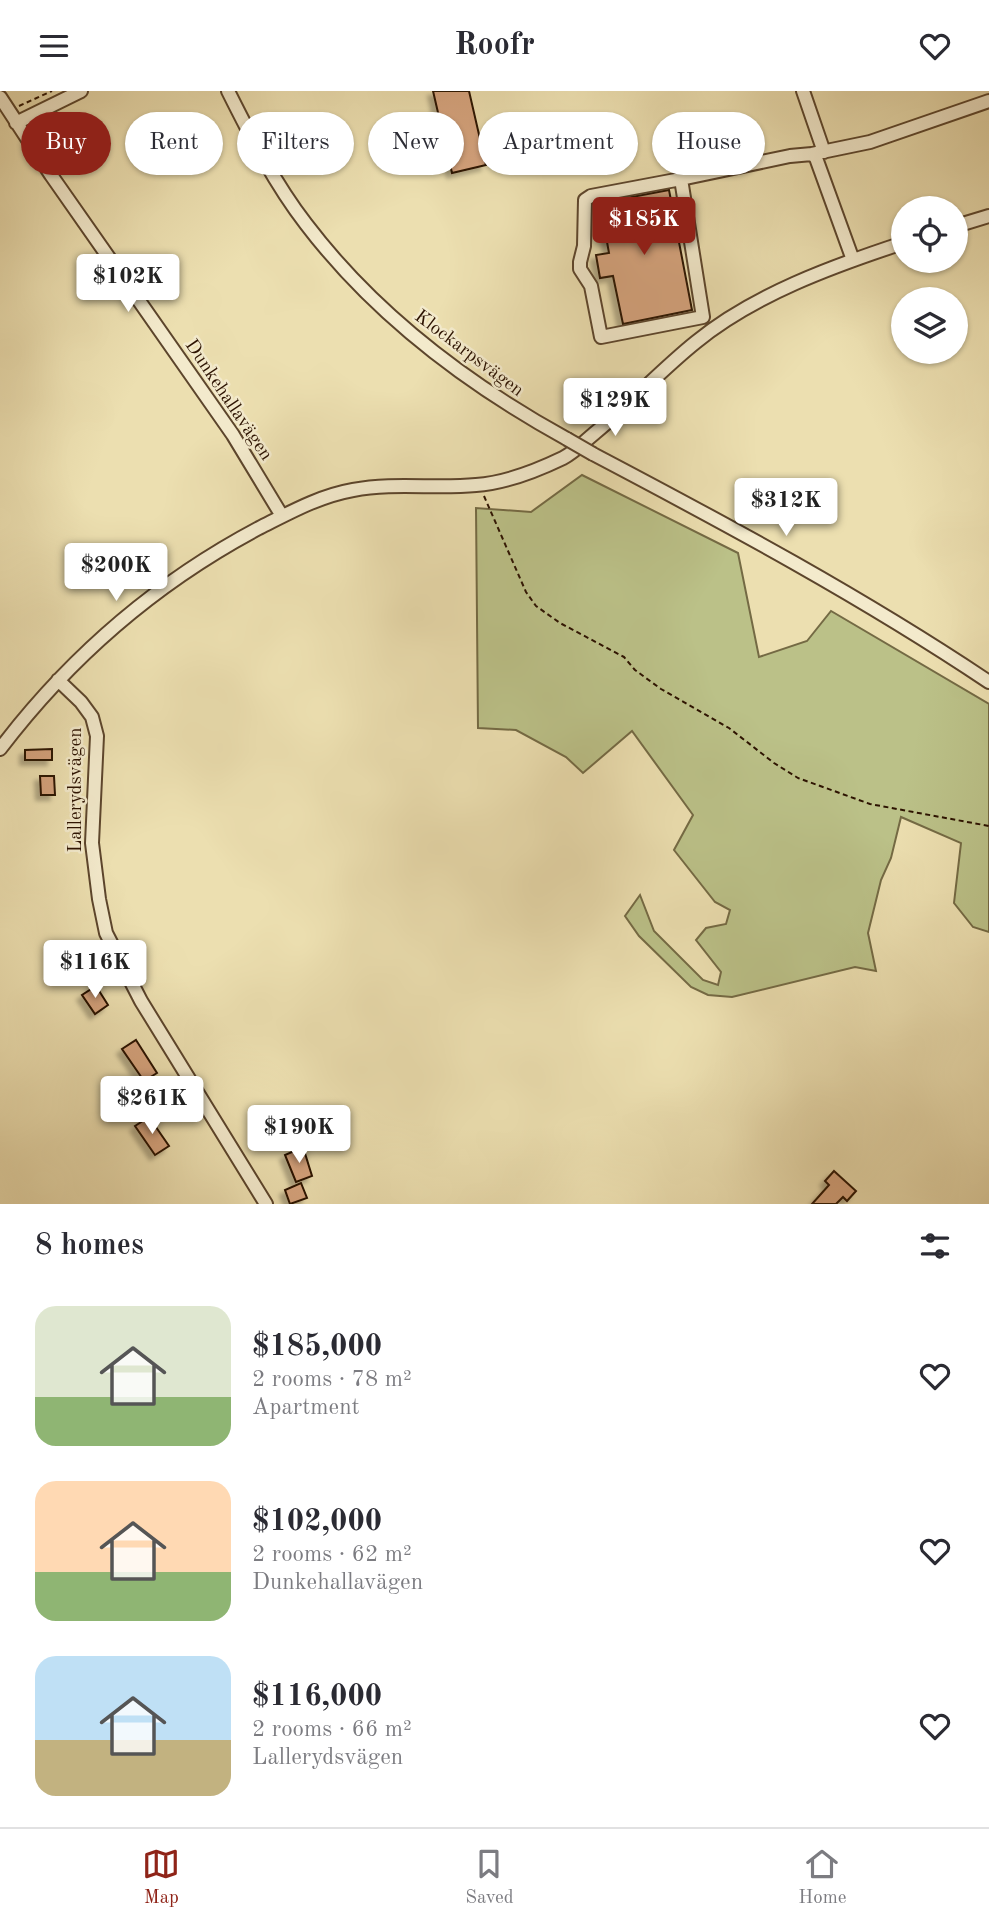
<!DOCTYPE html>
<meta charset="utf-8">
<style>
:root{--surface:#fff;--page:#f7f7f7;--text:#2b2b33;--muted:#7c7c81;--line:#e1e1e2;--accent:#8f2418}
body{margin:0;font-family:"Old Standard TT",serif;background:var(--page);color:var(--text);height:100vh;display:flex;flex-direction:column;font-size:26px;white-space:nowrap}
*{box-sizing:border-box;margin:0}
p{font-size:23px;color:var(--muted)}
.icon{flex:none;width:38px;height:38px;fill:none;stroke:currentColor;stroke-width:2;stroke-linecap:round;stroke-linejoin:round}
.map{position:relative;height:1113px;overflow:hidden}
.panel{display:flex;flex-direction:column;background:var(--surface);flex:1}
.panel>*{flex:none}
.hud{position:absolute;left:21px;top:21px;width:948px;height:63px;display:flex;gap:14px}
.tools{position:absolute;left:891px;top:105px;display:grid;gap:14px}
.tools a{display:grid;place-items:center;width:77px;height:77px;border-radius:50%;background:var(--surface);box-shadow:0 2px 5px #0004;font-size:35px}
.price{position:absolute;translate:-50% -60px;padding:0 16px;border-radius:7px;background:#fff;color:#222;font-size:23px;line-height:46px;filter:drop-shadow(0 2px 4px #0008)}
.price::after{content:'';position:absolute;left:50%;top:42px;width:21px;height:16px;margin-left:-10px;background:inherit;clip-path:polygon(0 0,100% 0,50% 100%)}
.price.active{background:var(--accent);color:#fff}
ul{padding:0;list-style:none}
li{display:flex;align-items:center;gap:21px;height:175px;padding:0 35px}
li span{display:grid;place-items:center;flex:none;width:196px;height:140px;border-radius:21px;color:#555}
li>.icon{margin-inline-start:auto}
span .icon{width:84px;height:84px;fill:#fffc;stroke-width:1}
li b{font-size:30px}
h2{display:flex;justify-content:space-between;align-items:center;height:84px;padding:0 35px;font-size:30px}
.pill{padding:0 24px;border-radius:32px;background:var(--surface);box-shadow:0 2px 5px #0004;font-size:24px;line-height:63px}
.pill.active{background:var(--accent);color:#fff}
header{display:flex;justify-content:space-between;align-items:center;height:91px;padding:0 35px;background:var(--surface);font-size:32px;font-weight:700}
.dock{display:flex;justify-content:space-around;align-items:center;height:98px;border-top:2px solid var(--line);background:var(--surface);font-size:19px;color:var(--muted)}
.dock a{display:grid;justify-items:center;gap:4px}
.dock .active{color:var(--accent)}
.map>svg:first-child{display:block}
</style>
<header><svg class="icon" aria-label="menu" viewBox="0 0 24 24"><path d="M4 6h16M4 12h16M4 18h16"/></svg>Roofr<svg class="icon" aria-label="heart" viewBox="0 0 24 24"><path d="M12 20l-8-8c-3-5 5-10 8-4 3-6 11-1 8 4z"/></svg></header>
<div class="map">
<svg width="989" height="1113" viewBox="0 0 989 1113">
<defs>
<filter id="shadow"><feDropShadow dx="-5" dy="5" stdDeviation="2" flood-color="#0004"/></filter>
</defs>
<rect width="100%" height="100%" fill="#ecdfb0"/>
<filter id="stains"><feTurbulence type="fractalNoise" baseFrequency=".00286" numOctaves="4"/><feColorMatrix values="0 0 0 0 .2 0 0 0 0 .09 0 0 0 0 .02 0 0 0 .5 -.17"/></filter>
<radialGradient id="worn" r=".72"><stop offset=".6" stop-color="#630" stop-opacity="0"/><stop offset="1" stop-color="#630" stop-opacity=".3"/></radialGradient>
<path fill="#bbc188" stroke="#746a44" stroke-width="2" d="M582,384l156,78 21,104 48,-16 24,-30 158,93v228l-16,-5 -19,-24 7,-60 -60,-26 -10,41 -10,22 -13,53 8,38 -21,-4 -123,30 -24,-2 -17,-8 -52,-51 -14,-20 15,-21 14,36 49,49 15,5 3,-13 -25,-32 10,-12 20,-4 4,-14 -15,-8 -41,-52 19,-35 -61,-84 -49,42 -17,-16 -50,-27 -38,-2 -2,-220 55,4z"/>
<path fill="#d5a37d" stroke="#2c1200" stroke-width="2" filter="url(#shadow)" d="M433,0h36l17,74 -34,8z
M669,99l23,120 -69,14 -10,-48 -13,2 -4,-23 13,-2 -9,-50z
M52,658v11h-27v-10z
M40,685h14l1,19h-14z
M96,895l12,19 -13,9 -13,-19z
M136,949l21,33 -13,8 -22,-32z
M164,996l7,11 -17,10 -7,-10z
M149,1026l20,29 -14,9 -20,-29z
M303,1056l9,29 -16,6 -11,-27z
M834,1080l22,20 -9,10 -4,-4 -7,7h-24l17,-19 -4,-4z
M301,1092l6,15 -17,6 -5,-14z"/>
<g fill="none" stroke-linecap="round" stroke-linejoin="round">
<g stroke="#5c452c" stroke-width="16">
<path id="minor" d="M228,0c23,46 47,93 78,133 70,92 161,160 261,215
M803,0l21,61
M0,6l51,78 182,260 49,81
M16,32l65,-32
M812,63l58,-12 119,-41
M681,88l22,138 -102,20 -10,-51 -11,-17v-7l4,-16 1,-46 6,-4z
M681,88l109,-23 22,-2 4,4 37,102
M956,135l33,-10
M593,363c135,71 269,143 396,228
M58,589l23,22 11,15 5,19 -5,107 7,56 7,34 35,68 125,203
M0,658c70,-92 157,-167 259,-221 30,-15 60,-32 94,-38 41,-8 82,-1 123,-5 30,-2 60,-14 87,-27 12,-6 23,-18 33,-26 35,-29 65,-62 100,-90 57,-47 137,-76 207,-99"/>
</g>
<path stroke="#2c1200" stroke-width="2" stroke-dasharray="5 3.5" stroke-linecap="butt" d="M19,15l33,-15
M484,405l42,96 10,14 24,17 64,34 11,13 26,19 68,39 45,35 24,15 72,26 119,22"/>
<use href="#minor" stroke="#f3eacc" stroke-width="12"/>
<g stroke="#5c452c" stroke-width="16" stroke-linecap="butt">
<path id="minor-bridge" d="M567,348l26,15"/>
</g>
<use href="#minor-bridge" stroke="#f3eacc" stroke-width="12"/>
</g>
<g text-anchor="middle" stroke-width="5" stroke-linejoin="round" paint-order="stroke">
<g font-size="19" fill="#2c1200" stroke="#f3eacc">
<text transform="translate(470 261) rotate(37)" y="7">Klockarpsvägen</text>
<text transform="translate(230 308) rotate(56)" y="7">Dunkehallavägen</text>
<text transform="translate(74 699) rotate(-90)" y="7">Lallerydsvägen</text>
</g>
</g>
<rect width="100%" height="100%" filter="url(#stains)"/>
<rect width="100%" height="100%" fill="url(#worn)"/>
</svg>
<div class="tools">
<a><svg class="icon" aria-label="locate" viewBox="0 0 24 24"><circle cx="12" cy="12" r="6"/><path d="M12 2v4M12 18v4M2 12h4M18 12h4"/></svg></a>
<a><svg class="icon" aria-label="layers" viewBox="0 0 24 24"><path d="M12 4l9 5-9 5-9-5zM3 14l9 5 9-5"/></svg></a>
</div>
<b class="price active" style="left:644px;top:166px">$185K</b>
<b class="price" style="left:128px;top:223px">$102K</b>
<b class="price" style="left:615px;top:347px">$129K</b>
<b class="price" style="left:786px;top:447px">$312K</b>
<b class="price" style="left:116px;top:512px">$200K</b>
<b class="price" style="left:95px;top:909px">$116K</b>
<b class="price" style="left:152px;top:1045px">$261K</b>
<b class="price" style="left:299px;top:1074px">$190K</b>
<div class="hud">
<a class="pill active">Buy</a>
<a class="pill">Rent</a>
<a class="pill">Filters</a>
<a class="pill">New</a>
<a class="pill">Apartment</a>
<a class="pill">House</a>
</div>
</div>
<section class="panel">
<h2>8 homes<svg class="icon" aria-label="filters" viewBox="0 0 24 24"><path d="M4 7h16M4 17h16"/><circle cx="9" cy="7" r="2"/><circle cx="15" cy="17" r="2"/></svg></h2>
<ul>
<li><span style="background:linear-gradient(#dfe7d0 65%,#8fb573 0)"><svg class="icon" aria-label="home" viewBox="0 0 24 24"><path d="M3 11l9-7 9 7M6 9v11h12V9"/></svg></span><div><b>$185,000</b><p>2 rooms · 78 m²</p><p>Apartment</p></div><svg class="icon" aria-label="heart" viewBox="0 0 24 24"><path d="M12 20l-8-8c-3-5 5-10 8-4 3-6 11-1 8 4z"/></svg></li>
<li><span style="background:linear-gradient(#ffd9b3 65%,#8fb573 0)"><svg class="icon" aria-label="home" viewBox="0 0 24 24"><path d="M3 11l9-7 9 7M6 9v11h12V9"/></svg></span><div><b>$102,000</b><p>2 rooms · 62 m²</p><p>Dunkehallavägen</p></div><svg class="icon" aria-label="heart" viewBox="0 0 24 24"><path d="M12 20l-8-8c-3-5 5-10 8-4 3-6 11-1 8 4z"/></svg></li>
<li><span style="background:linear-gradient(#bfe0f5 60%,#c2b280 0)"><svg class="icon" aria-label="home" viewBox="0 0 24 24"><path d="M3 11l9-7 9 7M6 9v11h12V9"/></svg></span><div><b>$116,000</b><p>2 rooms · 66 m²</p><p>Lallerydsvägen</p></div><svg class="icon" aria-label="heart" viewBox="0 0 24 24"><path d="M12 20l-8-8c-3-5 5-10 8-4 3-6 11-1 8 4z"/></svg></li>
</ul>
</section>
<nav class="dock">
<a class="active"><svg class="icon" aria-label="map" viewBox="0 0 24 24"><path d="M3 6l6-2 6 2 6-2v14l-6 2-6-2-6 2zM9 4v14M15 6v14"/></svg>Map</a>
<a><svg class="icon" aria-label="saved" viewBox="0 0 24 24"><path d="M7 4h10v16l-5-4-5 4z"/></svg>Saved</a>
<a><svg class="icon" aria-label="home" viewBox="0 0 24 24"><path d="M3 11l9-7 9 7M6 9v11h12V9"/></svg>Home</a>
</nav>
